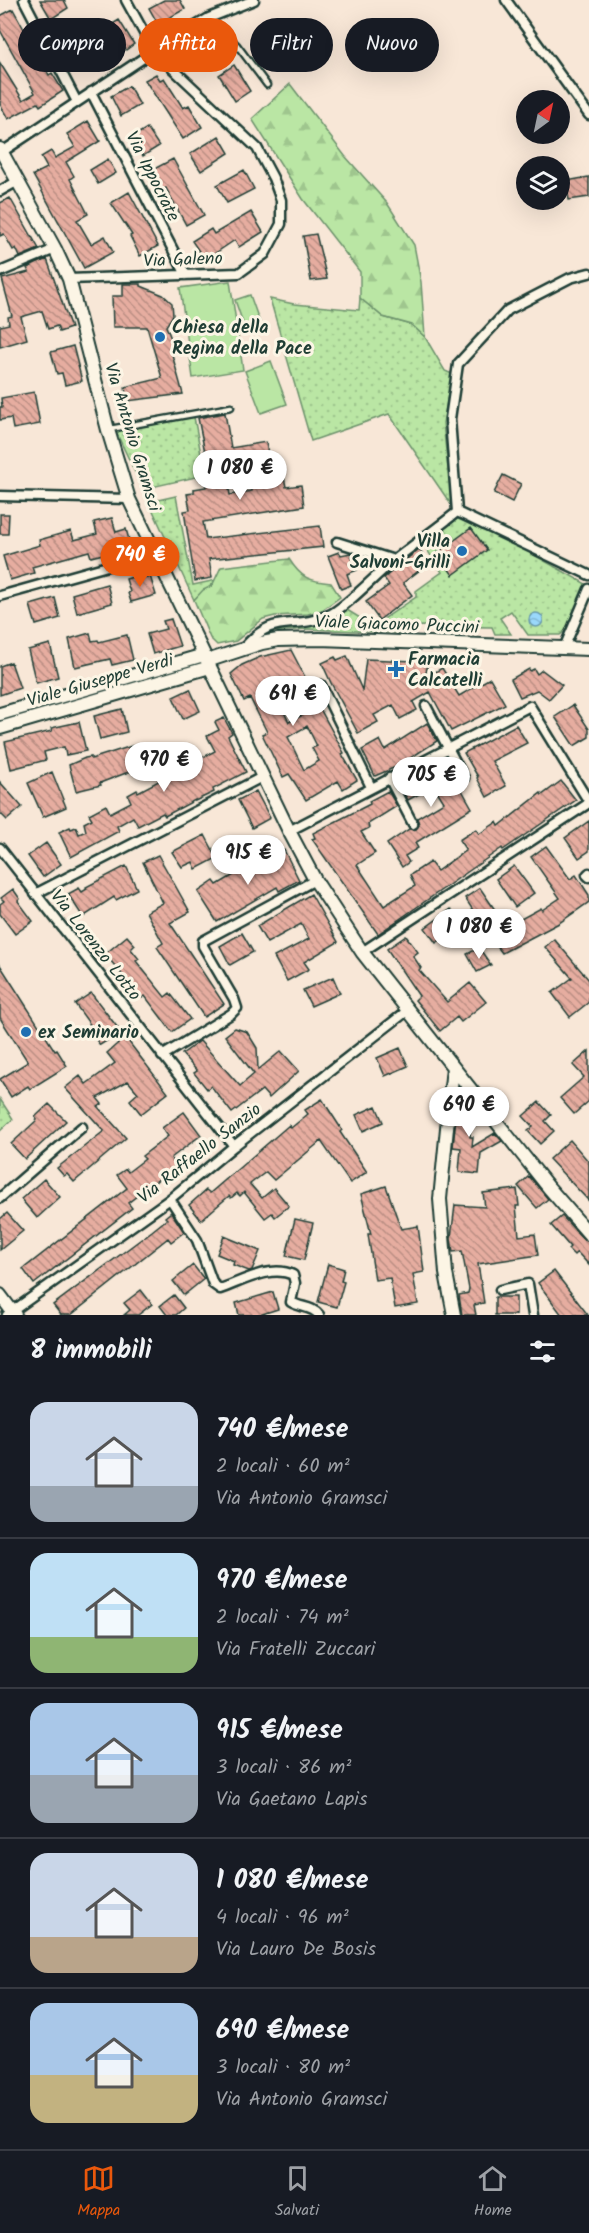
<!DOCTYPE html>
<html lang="it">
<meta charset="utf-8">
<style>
:root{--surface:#171b24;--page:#242831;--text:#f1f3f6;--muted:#9ea1a6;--line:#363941;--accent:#ea580c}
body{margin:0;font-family:Kalam,sans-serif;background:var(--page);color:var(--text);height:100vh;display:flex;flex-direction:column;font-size:22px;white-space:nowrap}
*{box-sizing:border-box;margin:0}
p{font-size:20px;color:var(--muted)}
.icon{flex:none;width:33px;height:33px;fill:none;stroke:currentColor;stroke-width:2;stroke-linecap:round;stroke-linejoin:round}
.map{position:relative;height:1315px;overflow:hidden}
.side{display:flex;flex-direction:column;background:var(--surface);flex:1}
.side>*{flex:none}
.guide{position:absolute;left:18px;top:18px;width:554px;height:54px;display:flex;gap:12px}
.needle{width:39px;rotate:33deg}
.controls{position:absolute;left:516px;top:90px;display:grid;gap:12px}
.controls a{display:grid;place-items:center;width:54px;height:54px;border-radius:50%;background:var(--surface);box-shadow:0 6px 24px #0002;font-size:30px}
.price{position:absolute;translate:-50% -51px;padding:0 14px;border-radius:21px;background:#fff;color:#222;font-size:20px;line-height:39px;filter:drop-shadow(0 2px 3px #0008)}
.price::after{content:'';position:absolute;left:50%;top:36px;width:18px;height:14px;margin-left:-9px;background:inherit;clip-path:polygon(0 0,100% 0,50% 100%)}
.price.active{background:var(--accent);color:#fff}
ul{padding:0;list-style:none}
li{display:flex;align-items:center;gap:18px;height:150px;padding:0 30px}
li+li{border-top:2px solid var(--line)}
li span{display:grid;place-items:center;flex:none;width:168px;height:120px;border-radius:18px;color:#555}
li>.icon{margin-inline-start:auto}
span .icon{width:72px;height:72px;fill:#fffc;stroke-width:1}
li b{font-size:26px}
h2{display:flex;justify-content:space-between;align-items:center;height:72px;padding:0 30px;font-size:26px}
.chip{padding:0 21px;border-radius:27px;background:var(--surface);box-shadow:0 6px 24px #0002;font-size:21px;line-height:54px}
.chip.active{background:var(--accent);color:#fff}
.tab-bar{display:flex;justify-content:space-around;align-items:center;height:84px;border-top:2px solid var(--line);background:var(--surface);font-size:16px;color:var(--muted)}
.tab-bar a{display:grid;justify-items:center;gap:3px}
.tab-bar .active{color:var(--accent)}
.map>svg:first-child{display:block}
</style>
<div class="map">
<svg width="589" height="1315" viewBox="0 0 589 1315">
<defs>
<pattern id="green-dots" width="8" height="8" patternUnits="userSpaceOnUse" patternTransform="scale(1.5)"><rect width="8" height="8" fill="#bae6a4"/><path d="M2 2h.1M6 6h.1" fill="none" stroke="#9fc68e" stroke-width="1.8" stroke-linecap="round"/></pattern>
<pattern id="forest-firs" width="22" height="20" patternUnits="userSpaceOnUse" patternTransform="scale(1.5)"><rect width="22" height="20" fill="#bae6a4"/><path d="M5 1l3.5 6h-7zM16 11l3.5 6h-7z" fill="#9fc68e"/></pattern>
<pattern id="water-waves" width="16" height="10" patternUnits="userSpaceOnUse" patternTransform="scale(1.5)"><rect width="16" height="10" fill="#9ad8fb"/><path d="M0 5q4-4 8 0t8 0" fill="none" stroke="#84bad8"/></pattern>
<pattern id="building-back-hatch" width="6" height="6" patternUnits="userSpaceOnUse" patternTransform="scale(1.5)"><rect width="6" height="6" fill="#e6ada0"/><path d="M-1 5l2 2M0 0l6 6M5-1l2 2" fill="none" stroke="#ba8e83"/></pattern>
</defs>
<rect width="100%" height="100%" fill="#f8e7d7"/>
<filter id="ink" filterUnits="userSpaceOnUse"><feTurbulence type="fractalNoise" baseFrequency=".0167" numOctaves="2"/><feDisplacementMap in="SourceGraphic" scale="12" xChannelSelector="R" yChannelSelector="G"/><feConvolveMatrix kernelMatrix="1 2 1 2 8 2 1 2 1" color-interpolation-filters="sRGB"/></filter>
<g filter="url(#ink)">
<path fill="url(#green-dots)" stroke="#6c926c" stroke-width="1.5" d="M360,298l23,19 29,8 13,12 20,34 7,3 -9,49 9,83 -63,-92 -78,27 -41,-142 24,5 65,6z
M194,417l11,58 -62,14 -26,-55 2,-3z
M176,496l17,89 23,-5c-5,8 -15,12 -22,20l-45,-98z
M457,512l129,72 -19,45 -7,6h-32l-17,-24 -11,7 11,16h-16l-3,-7 -82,-1 -3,7 -102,-4 -31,3 1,-3 53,-6 19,-13 26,16 43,-29v-6l26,-19 -21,-31z
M0,1099l13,20 -13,12z"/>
<path fill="url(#forest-firs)" stroke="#6c926c" stroke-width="1.5" d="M290,84l55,72 42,47 27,42 7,37 4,55 -13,-12 -29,-8 -23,-19v-26l-57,-73 -51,-80z
M289,559c12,19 20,22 42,24l9,14 -18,13 -14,4 -33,2 -12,3 -27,22 -19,4 -7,-7 -16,-38 9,-10 9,-4 9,-19z"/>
<path fill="#bae6a4" stroke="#6c926c" stroke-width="1.5" d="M230,281l13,89 -50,8 -13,-90z
M250,295l10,28 -15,6 -10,-29z
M271,361l16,43 -26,9 -16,-42z"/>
<path fill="url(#water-waves)" stroke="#699aab" stroke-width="1.5" d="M529 620a7 7 0 1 1 14 0a7 7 0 1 1-14 0Z"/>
<path fill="url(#building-back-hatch)" stroke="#1f3d34" stroke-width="1.5" fill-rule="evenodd" d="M40,0h24l4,8 -17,11z
M164,0h16l5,9 -27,15 -9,-16z
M13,9l36,66 3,-2 11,18 -23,15 -2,-3 -30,16 -8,-15v-41l23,37 12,-7 -35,-63v-14z
M119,20l15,24 -8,6 -15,-25z
M101,34l4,7 -13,9 6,11 -18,11 -11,-20z
M210,35l11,17 -23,16 -11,-17z
M234,65l16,26 -15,10 -16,-26z
M156,74l4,6 4,-2 19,30 6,-3 13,22 -19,12 -38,-59z
M129,86l11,19 -19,11 -10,-20z
M88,121l12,20 -34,21 8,14 -4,3 18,35 -11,6 14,24 14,-8 8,16 -29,16 -51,-93 14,-7 -6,-11 10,-6 4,7 20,-11 -8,-13z
M147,128l12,18 -16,10 -12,-18z
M219,136l10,17 -28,18 -11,-17z
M108,159l8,14 -18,11 -8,-14z
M173,159l31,56 -18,10 -20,-37 -4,2 -10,-20z
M244,170l10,19 -27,14 -10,-18z
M589,177v20l-20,3 -3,-19z
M129,192l29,54 -18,10 -10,-20 2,-1 -21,-32z
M10,198l29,51 -19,8 -4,-9 -3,2 -9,-16 -4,2v-33z
M251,212l12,20 -24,15 -4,-7 -30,20 -13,-19 19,-12 3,5z
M316,234l11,45 -16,2 -8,-45z
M47,259l24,69 -12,4 -2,-6 -9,3 -6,-18 -21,6 6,22 -27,8v-21l9,-2 -1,-7 4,-1 -10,-37 27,-7 -2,-4z
M123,284h18v2l22,9 9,8 1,12 -7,11 8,20 -4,1 13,47 -56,7 -2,-14 37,-9 -15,-51h-34l-1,-31h11z
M73,346l9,35 -17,4 -3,-12 -5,1 -6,-22z
M34,392l6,32 -27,5 -2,-11 -11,2v-13h2l-1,-9z
M225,413l6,35 35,-6 6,37 12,-2 2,10 15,-2 3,21 -101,16 3,17 114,-13 3,21 -114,12 3,19 -17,3 -11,-70 6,-1 -3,-16 7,-1v-4l12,-2 -1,-9 5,-1 -12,-59zM246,456l6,35 -22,4 -6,-36z
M503,475l18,9 -9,18 -18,-9z
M0,514h9l-1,20h-8z
M112,518l4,14 10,-3 5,18 -40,10 -2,-6 -57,16 2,6 -24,7 -7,-24 37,-11 -1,-5 32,-9 3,9 23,-6 -3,-12z
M471,528l16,22 -34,25 -16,-22z
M419,549l10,14 -26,20 9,12 -33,25 -13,-18 23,-17 -5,-7z
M339,552l2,3 9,-2 7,17 -10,4 4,11 -10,4 -13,-33z
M146,573l1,4 3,-1 6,19 -25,7 -3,-9 2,-1 -4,-13z
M107,584l5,19 -35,10 -5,-19z
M55,598l5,20 -24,7 -6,-20z
M171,619l9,27 -27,8 -6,-20 19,-5 -3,-8z
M90,633l2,8 6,-1 1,2 28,-7 6,25 -21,5 -2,-6 -35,8 -6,-28z
M50,644l8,33 -22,6 -8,-33z
M291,650l14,27 -31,15 15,30 30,-15 25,46 -2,1 15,26 -14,9 -5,-8 -32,19 -17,-26 -6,3 -21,-43 5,-2 -17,-34 -6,3 -13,-27 11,-9 18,-8zM307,726l10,20 -5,2 7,13 -15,9 -16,-33z
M415,655l14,3 -4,20 17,-10 17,28 31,-18 15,26 -54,27 -21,-39 -17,10 4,8 -17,9 -7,-14 -19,10 4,7 -20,11 -27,-50 -9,-20 13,-6 2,3 10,-4 15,34 4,-31 48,2z
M11,662l9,26 -20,7v-29z
M529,669l1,2 4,-2 3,5 5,-4 20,15 -13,14 -12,-9 -17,7 -9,-18z
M190,689l10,22 -17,8 -10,-22z
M573,705l16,24v8l-15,9 -19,-29z
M122,709l5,23 -27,7 -6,-23z
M224,718l8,15 -4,3 18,36 -33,17 1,3 -19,9v-1l-30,16 -2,-3 -25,13 -5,-9 -16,9 2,5 -48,26 -12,-25 11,-5 1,2 5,-2 3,7 7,-3 -2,-8 8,-4 -3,-5 17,-9 4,8 21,-11 -3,-7 9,-5 1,2 77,-41 -8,-15 12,-6 -4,-8z
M79,722l7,29 -20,4 -2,-8 -20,5 2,8 -35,9 -6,-27 47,-11 -1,-3z
M427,723l10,18 -39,25 -23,10 -13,-26 18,-10 5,10z
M516,725l11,18 -35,18 14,25 -19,11 -10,-19 1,-1 -14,-24z
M132,746l7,22 -39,15 1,2 -25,6 -7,-26 16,-7 6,-1v2z
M445,760l27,48 -57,35 3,5 -13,8 4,6 -7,5 -15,-23 22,-15h7l3,-4 -2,-7 27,-16 -10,-16 -26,14 -8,-15z
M52,772l14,35 -23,10 -15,-34z
M561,781l15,19 -73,50 -1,-2 -124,86 -66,-95 3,-1 -2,-5 57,-29 -1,-3 19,-10 9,15 -29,18 1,4 -8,4 14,21 -18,12 27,41 31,-20 -5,-11 20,-13 7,9 29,-21 -7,-10 17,-11 3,5 18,-12 2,4 42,-33 1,2z
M0,782l22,25 -15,13 -7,-7z
M256,791l14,27 -18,10 -14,-28z
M589,821v30l-10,7 -14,-20z
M205,835l12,23 -21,11 -3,-7 -11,5 -10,-15z
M46,843l15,21 -18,13 -15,-21z
M546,846l24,33 6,-4 13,20v7l-30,21 -57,30 -9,-12 16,-9 -3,-5 35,-19 1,2 18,-12 -29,-41z
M284,850l15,30 -20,11 -2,-4 -60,35 -19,-30 16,-11 3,4 27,-16 2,3z
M158,855l32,57 -20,11 54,81 -20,13 -47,-70 6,-4 -17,-31 17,-9 -20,-41z
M126,866l11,23 -21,11 -2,-3 -31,20 -15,-23 11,-6 3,4 5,-3 -1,-2z
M514,866l20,27 -19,14 -19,-28z
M480,888l20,29 -16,10 -19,-29z
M13,889l7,10 -2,2 15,20 -18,13 -15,-20v-10l4,-3 -3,-3z
M311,894l27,48 -34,20 5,7 -22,12 -13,-24 35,-18 -8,-15 -34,19 -10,-17z
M451,909l18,25 -17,12 -7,-9 -9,6 -11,-15z
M242,933l11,19 -23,13 -10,-19z
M127,936l8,9 -4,4 8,10 -3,2 29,36 5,-4 20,26 -18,13 -27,-36 -3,2 -37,-44z
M406,936l12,16 -5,4 8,12 -2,2 28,32 23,-19 16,19 -25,20 -4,-5 -17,14 -25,-31 4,-4 -32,-47z
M554,939l35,41v22l-19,15 -18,-24 20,-15 -27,-31z
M479,948l12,17 -14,7 -10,-18z
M0,965l55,86 2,-1 10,16 -37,23 -2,-3 -17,11 -11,-18 28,-17 -28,-44z
M333,977l7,16 -29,13 -8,-16z
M91,993l30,39 -21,13 -9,-12 3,-3 -19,-26z
M235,1028l12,4 10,16 1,22 23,-19 18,20 -30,27 -7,-8 -30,23 -21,-27 -4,3 -13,-16 3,-2 -15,-17 18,-13 40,45 14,-12 -29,-38z
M125,1037l43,56 -27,21 -11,-14 8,-7 -10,-12 -31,17 5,6 -4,3 28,31 -52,44 -7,-8 -3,2 -7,-8 47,-37 -39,-43 15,-12 6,8 29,-21 -8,-10z
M400,1048l8,18 -23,10 -8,-18z
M589,1051v50l-15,13 -14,-16 24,-21 -11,-12z
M459,1088l13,16 -2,33h3l-1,10 23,-14 7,8 -21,12 -2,21 -20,-2 2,-24 -8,-1z
M322,1099l20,31 -2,2 27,40 -17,11 -29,-42 -47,39 -8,-8 -16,12 12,14 12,-10 15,18 -14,11 -3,-4 -7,5 -21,-26 -4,4 -3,-3 -6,5 -2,-2 -28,24 -12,-15 17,-15 4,3 79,-68 2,3 17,-14 -3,-4z
M539,1102l12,13 -6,6 9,10 -14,13 -12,-13 5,-4 -10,-11z
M49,1104l17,17 -41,38 -14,-15 26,-24 -2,-3z
M376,1106l7,16 -20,9 -7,-16z
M184,1112l17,23 -30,23 6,7 -49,38 4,5 -98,76 -11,-15 104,-81 -10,-13 9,-6 2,3 17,-13 -3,-3 26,-20 -6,-8z
M570,1140l19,22v39l-40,-42z
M529,1176l19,23 -11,9 -19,-22z
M44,1179l16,18 -23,21 -16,-19z
M386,1186l15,43 17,-3 6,46 -11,2 5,30 -23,4 -5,-30 -15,2 -7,-46h3l-10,-40z
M517,1189l2,17h-3l3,30 16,-2 3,21 -60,9 6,39 -10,2 2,10h-14l-3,-20 9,-2 1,-4 -7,-38 -9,1 -2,-14 4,-33 30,2 -2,-14z
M171,1212l13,20 -13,10 -3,-4 -97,77h-10l-8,-10 99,-74 15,-12 -2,-2z
M7,1213l16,18 -23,19v-31z
M562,1216l21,23 6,3v23l-12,-13 -3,3 -6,-6 2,-2 -19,-22z
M295,1219l18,4 -9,37 -18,-4z
M224,1236l36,15 -8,19 -3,1 -16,-6 1,-4 -17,-7z
M328,1264l16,5 -3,12 3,1 -7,25 -19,-5z
M193,1265l11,14 -20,16 -11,-14z
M554,1271l34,44h-26l-24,-32z
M141,1290l11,14 -14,11h-14l6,-5 -6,-7z
M273,1292l5,17 -19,6h-20l-3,-12z
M174,1295l10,13 -8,7h-9l-7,-9z
M495,1297h21v18h-21z"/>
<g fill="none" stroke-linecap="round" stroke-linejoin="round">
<g stroke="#1f3d34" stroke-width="9">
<path id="lane" d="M210,19l27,26 30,40
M110,429l121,-22"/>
</g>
<g stroke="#1f3d34" stroke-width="13">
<path id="street" d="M24,0l53,102
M506,0l83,115
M91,92l95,183
M2,152l152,-101 55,-33 45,-18
M0,191l18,-10
M0,272l55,-23
M69,279l170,-6 26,-19 16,-30v-24l-8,-22 -16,-30 -103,-97 -28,-51
M0,496l129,3
M457,512l-7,-93 8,-55 50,-54 62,-32 19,-5
M337,542l57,18
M0,596l154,-43
M564,648l25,-59
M243,649c32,-39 48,-17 86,-34 16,-7 47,-40 63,-53 21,-17 44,-33 65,-50l132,63
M321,685l50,102
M426,706l38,72
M389,778l24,46
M289,831l241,-125 59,96
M0,848l234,298
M589,873l-2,2 2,2
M35,894l229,-118
M362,952l227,-149
M162,1056l69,-42 6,-6 -3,-9 -31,-53v-5l112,-61
M0,1198l82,-71
M170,1199l27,41 16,44 7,5c21,-7 51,-25 73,-14l2,8 -4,19c10,6 21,4 28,13
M500,1290l28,-6 5,31
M7,1315l163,-116 64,-53 173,-135"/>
</g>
<g stroke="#1f3d34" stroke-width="16">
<path id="secondary" d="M0,149l55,100 14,30 39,151 21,69 160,332 26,49 47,72 91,115 -13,132 6,74 8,42
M207,661l55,-18 16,-3 42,-1 269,10
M0,714l204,-59
M0,728l210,-61
M453,1067l96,121 40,46
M0,1295l15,20"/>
</g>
<use href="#lane" stroke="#fcf5e5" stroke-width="4.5"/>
<use href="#street" stroke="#fcf5e5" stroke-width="8"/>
<use href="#secondary" stroke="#fcf5e5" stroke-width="12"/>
</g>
</g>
<g fill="#1f6fb2" stroke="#fcf5e5" stroke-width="2">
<circle cx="160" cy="337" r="6"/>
<circle cx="462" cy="551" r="6"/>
<path d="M393 660h6v6h6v6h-6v6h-6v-6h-6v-6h6z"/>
<circle cx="26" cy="1032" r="6"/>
</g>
<g text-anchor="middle" stroke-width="6" stroke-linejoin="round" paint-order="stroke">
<g font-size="18" fill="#1f3d34" stroke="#fcf5e5">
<text transform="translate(153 176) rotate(63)" y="6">Via Ippocrate</text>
<text transform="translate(183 259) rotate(-2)" y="6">Via Galeno</text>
<text transform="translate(133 437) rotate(73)" y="6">Via Antonio Gramsci</text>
<text transform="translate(397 624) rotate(2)" y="6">Viale Giacomo Puccini</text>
<text transform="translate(100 680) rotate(-16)" y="6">Viale Giuseppe Verdi</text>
<text transform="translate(96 945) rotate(52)" y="6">Via Lorenzo Lotto</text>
<text transform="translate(199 1153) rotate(-38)" y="6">Via Raffaello Sanzio</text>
</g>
<g font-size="18" font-weight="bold" fill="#1f3d34" stroke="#fcf5e5" text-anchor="start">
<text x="172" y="333">Chiesa della<tspan x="172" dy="21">Regina della Pace</tspan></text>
<text x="450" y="547" text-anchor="end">Villa<tspan x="450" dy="21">Salvoni-Grilli</tspan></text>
<text x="408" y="665">Farmacia<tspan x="408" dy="21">Calcatelli</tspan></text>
<text x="38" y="1038">ex Seminario</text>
</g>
</g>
</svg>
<div class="controls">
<a><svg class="needle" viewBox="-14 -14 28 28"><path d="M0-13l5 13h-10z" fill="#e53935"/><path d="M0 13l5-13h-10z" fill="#9ea1a6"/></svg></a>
<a><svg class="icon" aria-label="layers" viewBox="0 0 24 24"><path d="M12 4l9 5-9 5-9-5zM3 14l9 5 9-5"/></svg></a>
</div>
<b class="price" style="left:240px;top:501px">1 080 €</b>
<b class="price active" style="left:140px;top:588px">740 €</b>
<b class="price" style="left:293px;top:727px">691 €</b>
<b class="price" style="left:164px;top:793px">970 €</b>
<b class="price" style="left:431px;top:808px">705 €</b>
<b class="price" style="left:248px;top:886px">915 €</b>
<b class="price" style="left:479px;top:960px">1 080 €</b>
<b class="price" style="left:469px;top:1138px">690 €</b>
<div class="guide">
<a class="chip">Compra</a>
<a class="chip active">Affitta</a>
<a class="chip">Filtri</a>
<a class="chip">Nuovo</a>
</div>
</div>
<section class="side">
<h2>8 immobili<svg class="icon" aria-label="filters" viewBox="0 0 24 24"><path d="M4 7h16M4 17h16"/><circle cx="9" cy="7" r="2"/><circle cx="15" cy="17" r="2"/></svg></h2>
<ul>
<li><span style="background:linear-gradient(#c9d6e8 70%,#9aa5b1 0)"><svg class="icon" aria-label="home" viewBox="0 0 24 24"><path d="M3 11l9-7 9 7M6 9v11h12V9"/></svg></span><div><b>740 €/mese</b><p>2 locali · 60 m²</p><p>Via Antonio Gramsci</p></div></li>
<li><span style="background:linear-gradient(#bfe0f5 70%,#8fb573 0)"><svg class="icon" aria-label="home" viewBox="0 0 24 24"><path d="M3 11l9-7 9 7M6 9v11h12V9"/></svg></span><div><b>970 €/mese</b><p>2 locali · 74 m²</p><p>Via Fratelli Zuccari</p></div></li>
<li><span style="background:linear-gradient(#a9c7e8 60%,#9aa5b1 0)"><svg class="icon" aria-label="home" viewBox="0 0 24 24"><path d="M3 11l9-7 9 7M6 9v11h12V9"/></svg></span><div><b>915 €/mese</b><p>3 locali · 86 m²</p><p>Via Gaetano Lapis</p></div></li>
<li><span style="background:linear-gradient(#c9d6e8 70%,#b9a48a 0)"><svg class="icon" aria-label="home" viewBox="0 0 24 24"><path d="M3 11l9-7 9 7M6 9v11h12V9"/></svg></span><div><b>1 080 €/mese</b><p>4 locali · 96 m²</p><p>Via Lauro De Bosis</p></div></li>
<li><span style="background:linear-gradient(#a9c7e8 60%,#c2b280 0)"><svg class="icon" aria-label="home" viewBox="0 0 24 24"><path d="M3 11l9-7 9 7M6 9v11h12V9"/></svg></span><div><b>690 €/mese</b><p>3 locali · 80 m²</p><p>Via Antonio Gramsci</p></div></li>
</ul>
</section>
<nav class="tab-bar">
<a class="active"><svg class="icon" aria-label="map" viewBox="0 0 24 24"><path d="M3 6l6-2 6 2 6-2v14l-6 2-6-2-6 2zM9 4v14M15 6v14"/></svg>Mappa</a>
<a><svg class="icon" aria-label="saved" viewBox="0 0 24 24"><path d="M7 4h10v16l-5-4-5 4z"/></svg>Salvati</a>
<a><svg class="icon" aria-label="home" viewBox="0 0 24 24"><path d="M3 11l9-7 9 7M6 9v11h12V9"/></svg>Home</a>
</nav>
